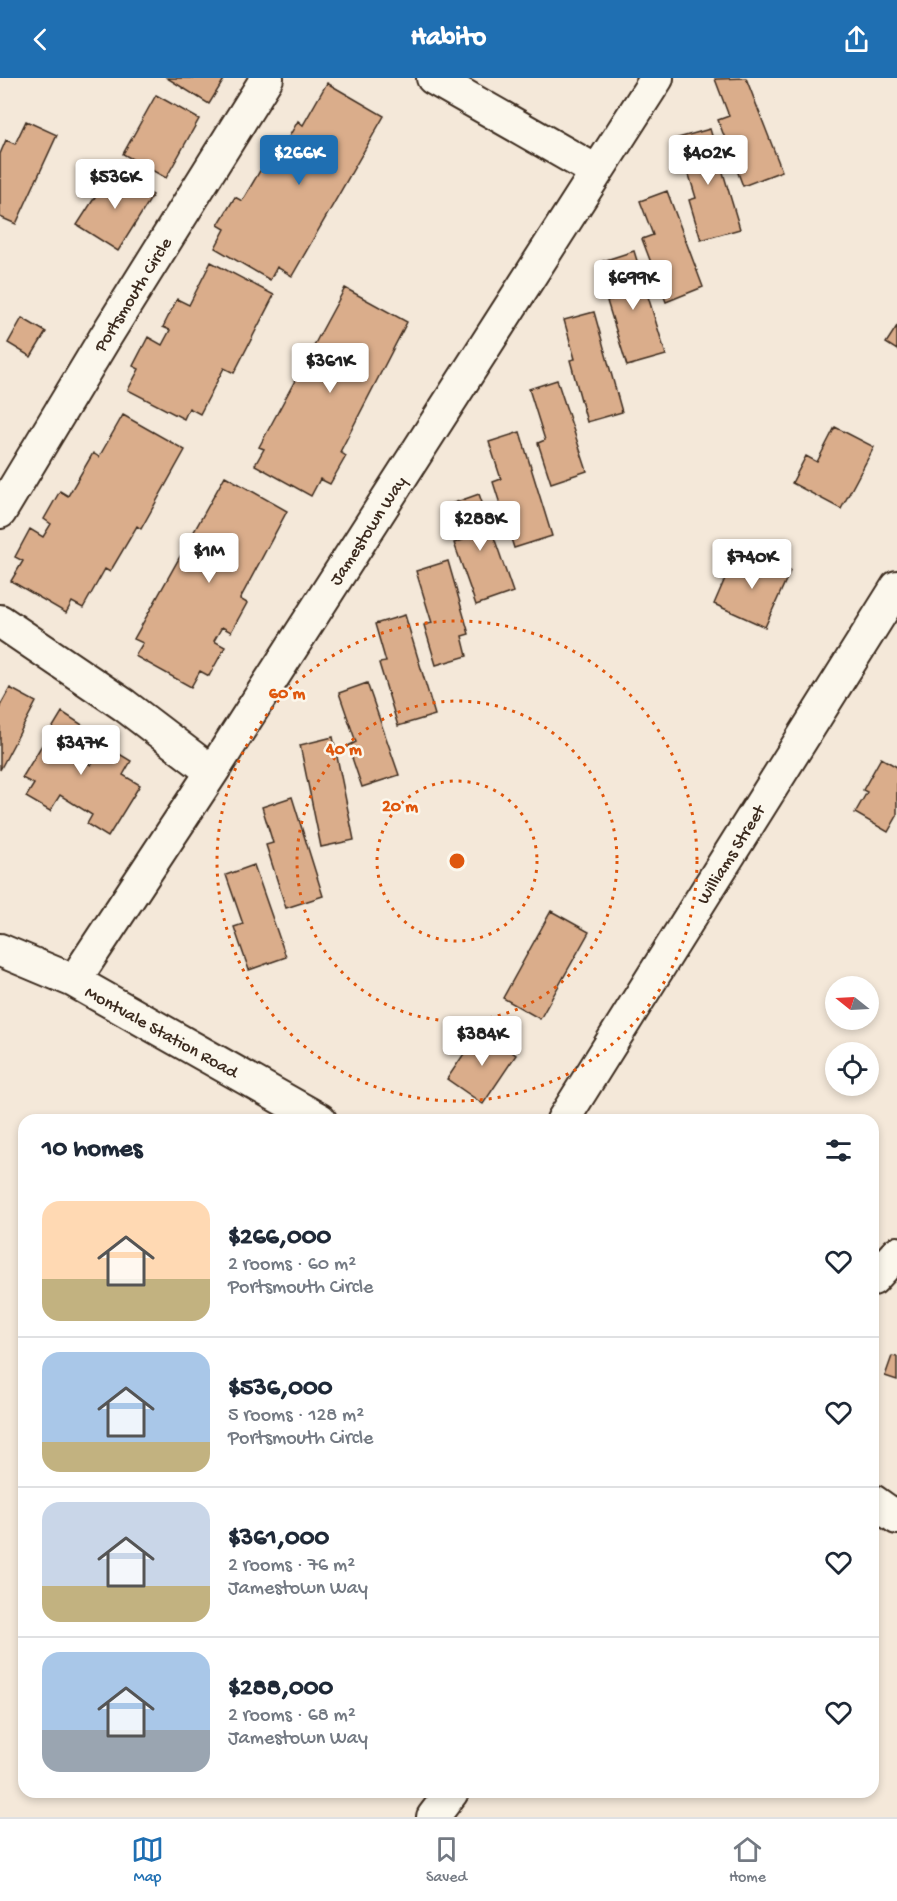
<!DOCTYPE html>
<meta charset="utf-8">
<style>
:root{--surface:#fff;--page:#f6f6f7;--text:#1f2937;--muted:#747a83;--line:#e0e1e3;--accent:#1f6fb2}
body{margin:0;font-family:"Gochi Hand",sans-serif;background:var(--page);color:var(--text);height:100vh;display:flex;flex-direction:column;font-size:22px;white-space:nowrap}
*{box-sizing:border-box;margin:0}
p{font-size:20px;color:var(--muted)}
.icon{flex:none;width:33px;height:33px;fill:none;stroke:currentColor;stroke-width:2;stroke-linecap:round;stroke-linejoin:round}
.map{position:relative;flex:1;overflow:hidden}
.details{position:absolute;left:18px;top:1036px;width:861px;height:684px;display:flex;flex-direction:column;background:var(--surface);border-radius:18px;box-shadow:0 3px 9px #0003}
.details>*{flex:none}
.needle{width:39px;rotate:288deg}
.tools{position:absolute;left:825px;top:898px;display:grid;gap:12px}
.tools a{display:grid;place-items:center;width:54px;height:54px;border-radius:50%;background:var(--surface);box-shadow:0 3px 9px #0003;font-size:30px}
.price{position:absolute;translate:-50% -51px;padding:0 14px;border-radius:6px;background:#fff;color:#222;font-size:20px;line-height:39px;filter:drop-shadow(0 2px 3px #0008)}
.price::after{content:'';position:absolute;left:50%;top:36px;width:18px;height:14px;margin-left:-9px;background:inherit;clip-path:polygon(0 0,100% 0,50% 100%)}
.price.selected{background:var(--accent);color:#fff}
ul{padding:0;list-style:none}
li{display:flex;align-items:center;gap:18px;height:150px;padding:0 24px}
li+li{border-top:2px solid var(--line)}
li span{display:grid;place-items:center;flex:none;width:168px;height:120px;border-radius:18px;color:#555}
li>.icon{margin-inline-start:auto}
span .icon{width:72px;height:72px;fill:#fffc;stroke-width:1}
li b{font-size:26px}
h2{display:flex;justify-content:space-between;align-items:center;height:72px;padding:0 24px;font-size:26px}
header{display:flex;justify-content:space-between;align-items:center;height:78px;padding:0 24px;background:var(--accent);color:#fff;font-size:27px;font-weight:800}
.tabs{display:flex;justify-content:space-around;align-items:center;height:84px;border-top:2px solid var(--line);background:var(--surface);font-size:16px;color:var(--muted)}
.tabs a{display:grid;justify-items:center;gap:3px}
.tabs .selected{color:var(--accent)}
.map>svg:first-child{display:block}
</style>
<header><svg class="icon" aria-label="back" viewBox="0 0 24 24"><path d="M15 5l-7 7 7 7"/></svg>Habito<svg class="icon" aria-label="share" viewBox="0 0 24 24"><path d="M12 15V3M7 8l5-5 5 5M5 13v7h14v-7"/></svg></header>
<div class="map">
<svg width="897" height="1739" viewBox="0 0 897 1739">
<rect width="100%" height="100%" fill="#f4e8d9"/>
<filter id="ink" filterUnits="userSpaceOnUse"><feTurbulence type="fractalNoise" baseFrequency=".0167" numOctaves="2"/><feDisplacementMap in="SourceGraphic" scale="12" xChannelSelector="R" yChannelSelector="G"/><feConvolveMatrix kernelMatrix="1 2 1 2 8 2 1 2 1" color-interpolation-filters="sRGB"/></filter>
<g filter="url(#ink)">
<path fill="#daad8b" stroke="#3b2a1e" stroke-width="1.5" d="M167,0h58l-16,26z
M746,0l36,93 -39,15 -25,-66 11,-4 -14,-37z
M327,5l57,33 -92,160 -15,-9 -7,13 -55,-32 10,-19 -7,-4 17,-28 7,4 25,-42 7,4 24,-42 5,4z
M156,17l43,24 -33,59 -43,-24z
M26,43l31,14 -41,89 -16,-7v-63l6,-14 9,4z
M710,51l30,100 -39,11 -12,-40 7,-2 -18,-60z
M113,91l40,26 -35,56 -41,-26z
M667,113l36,96 -37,15 -24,-63 11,-4 -13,-34z
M634,173l32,104 -39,11 -20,-65 7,-2 -11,-38z
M211,184l63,33 -40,78 -10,-5 -24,46 -11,-6 -5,11 -56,-29 11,-21 -6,-3 15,-29 14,8 8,-15 -7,-3 14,-28 12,6z
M345,210l62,34 -67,130 6,4 -16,28 -10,-5 -9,17 -56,-31 9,-16 -5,-2z
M594,234l28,100 -35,10 -17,-62 5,-1 -11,-39z
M22,240l24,14 -15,25 -23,-14z
M897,248v24l-11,-7z
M557,302l30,91 -36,12 -13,-40 7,-3 -16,-51z
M123,337l62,35 -44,79 -4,-3 -27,46 -5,-3 -22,39 -11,-6 -6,11 -55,-32 12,-20 -8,-4 15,-28 13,8 8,-13 -7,-5 16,-28 8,5 25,-43 6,4z
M835,349l39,20 -33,62 -49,-26 14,-27 11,6z
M520,354l32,104 -38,12 -21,-66 8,-3 -12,-37z
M225,398l62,35 -47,88 7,4 -16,29 -9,-5 -8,14 11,6 -16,29 -9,-5 -9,16 -56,-31 8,-13 -9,-4z
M479,416l34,98 -37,13 -22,-62 9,-3 -12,-36z
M755,477l35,16 -25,56 -51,-23 19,-44 16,7z
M448,483l21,73 -7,2 5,20 -31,9 -12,-40 8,-2 -16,-52z
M405,537l30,100 -37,11 -19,-63 7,-1 -11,-38z
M367,605l32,92 -37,12 -14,-41 8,-4 -17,-49z
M10,610l26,14 -36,68v-64z
M62,634l28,18 -15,26 16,9 12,-21 28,17 -8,14 17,10 -32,52 -21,-13 5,-9 -32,-20 -10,16 -24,-14 8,-13 -12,-6z
M333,659l21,103 -33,7 -21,-102z
M881,680l16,9v49l-9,16 -33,-19 12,-21 -4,-2z
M292,719l31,99 -37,12 -20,-63 7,-2 -11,-36z
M254,787l32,92 -37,13 -15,-43 9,-3 -17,-49z
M551,833l38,21 -49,87 -37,-21z
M480,952l36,25 -33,49 -36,-25z
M892,1278l5,1v23l-12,-4z"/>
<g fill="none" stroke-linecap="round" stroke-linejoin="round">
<g stroke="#3b2a1e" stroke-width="36">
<path id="minor" d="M433,0l163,93
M0,434l106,-176 161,-258
M0,543l124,84 88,67
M0,872l74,31 246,139
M74,903l138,-209 445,-694
M563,1042l334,-533
M873,1201l24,-26
M873,1423l24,17
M433,1739l19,-25"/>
</g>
<use href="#minor" stroke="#fbf7ec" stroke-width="32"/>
</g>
</g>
<g fill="none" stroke="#df570d" stroke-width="3" stroke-dasharray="3 6">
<circle cx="457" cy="783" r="80"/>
<circle cx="457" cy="783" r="160"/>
<circle cx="457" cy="783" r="240"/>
</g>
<g text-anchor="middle" stroke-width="5" stroke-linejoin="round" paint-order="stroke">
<g font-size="18" fill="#3b2a1e" stroke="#fbf7ec">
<text transform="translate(132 216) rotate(-58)" y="6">Portsmouth Circle</text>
<text transform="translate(367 452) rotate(-57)" y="6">Jamestown Way</text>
<text transform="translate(730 776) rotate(-58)" y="6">Williams Street</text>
<text transform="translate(162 953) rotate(29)" y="6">Montvale Station Road</text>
</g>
</g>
<circle cx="457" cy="783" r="9" fill="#df570d" stroke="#fbf7ec" stroke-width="3"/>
<g font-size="18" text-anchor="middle" font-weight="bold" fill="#df570d" stroke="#fbf7ec" stroke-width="5" stroke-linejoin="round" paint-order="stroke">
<text x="287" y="620">60 m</text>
<text x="344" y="676">40 m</text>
<text x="400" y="733">20 m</text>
</g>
</svg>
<div class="tools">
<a><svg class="needle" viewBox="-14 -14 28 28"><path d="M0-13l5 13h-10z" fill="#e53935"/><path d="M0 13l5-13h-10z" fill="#747a83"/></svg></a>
<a><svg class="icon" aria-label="locate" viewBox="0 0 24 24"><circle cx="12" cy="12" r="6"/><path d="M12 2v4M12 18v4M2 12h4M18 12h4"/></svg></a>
</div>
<b class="price selected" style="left:299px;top:108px">$266K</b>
<b class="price" style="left:708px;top:108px">$402K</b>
<b class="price" style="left:115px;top:132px">$536K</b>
<b class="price" style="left:633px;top:233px">$699K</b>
<b class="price" style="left:330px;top:316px">$361K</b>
<b class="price" style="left:480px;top:474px">$288K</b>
<b class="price" style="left:209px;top:506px">$1M</b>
<b class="price" style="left:752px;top:512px">$740K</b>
<b class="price" style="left:81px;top:698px">$347K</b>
<b class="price" style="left:482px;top:989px">$384K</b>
<section class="details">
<h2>10 homes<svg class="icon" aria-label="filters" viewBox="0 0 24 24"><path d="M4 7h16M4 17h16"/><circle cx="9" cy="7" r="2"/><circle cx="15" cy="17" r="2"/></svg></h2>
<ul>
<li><span style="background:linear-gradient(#ffd9b3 65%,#c2b280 0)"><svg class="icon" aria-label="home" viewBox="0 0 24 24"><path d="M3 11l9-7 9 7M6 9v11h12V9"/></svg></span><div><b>$266,000</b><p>2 rooms · 60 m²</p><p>Portsmouth Circle</p></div><svg class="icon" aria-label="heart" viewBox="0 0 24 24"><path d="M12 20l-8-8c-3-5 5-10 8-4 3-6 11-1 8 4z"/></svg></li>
<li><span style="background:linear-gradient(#a9c7e8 75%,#c2b280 0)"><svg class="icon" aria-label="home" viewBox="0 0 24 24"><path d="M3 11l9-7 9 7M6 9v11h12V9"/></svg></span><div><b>$536,000</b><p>5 rooms · 128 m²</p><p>Portsmouth Circle</p></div><svg class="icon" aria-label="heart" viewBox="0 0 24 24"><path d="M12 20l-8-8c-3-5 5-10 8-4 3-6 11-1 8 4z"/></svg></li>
<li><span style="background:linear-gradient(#c9d6e8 70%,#c2b280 0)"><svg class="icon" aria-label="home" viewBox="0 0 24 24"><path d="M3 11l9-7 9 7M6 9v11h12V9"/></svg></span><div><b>$361,000</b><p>2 rooms · 76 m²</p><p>Jamestown Way</p></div><svg class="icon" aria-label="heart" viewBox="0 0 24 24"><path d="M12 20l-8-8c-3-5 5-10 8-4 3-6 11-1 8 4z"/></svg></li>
<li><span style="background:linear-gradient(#a9c7e8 65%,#9aa5b1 0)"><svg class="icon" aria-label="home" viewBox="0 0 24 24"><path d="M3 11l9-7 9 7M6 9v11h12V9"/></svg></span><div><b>$288,000</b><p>2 rooms · 68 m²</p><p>Jamestown Way</p></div><svg class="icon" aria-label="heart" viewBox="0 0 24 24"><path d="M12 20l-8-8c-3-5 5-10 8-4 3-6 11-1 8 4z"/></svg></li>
</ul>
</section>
</div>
<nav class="tabs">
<a class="selected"><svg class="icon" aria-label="map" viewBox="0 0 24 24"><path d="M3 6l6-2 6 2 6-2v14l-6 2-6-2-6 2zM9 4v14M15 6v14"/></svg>Map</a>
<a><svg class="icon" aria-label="saved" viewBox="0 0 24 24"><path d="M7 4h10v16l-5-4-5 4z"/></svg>Saved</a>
<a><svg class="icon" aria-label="home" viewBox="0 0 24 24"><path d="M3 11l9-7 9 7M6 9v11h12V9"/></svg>Home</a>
</nav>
